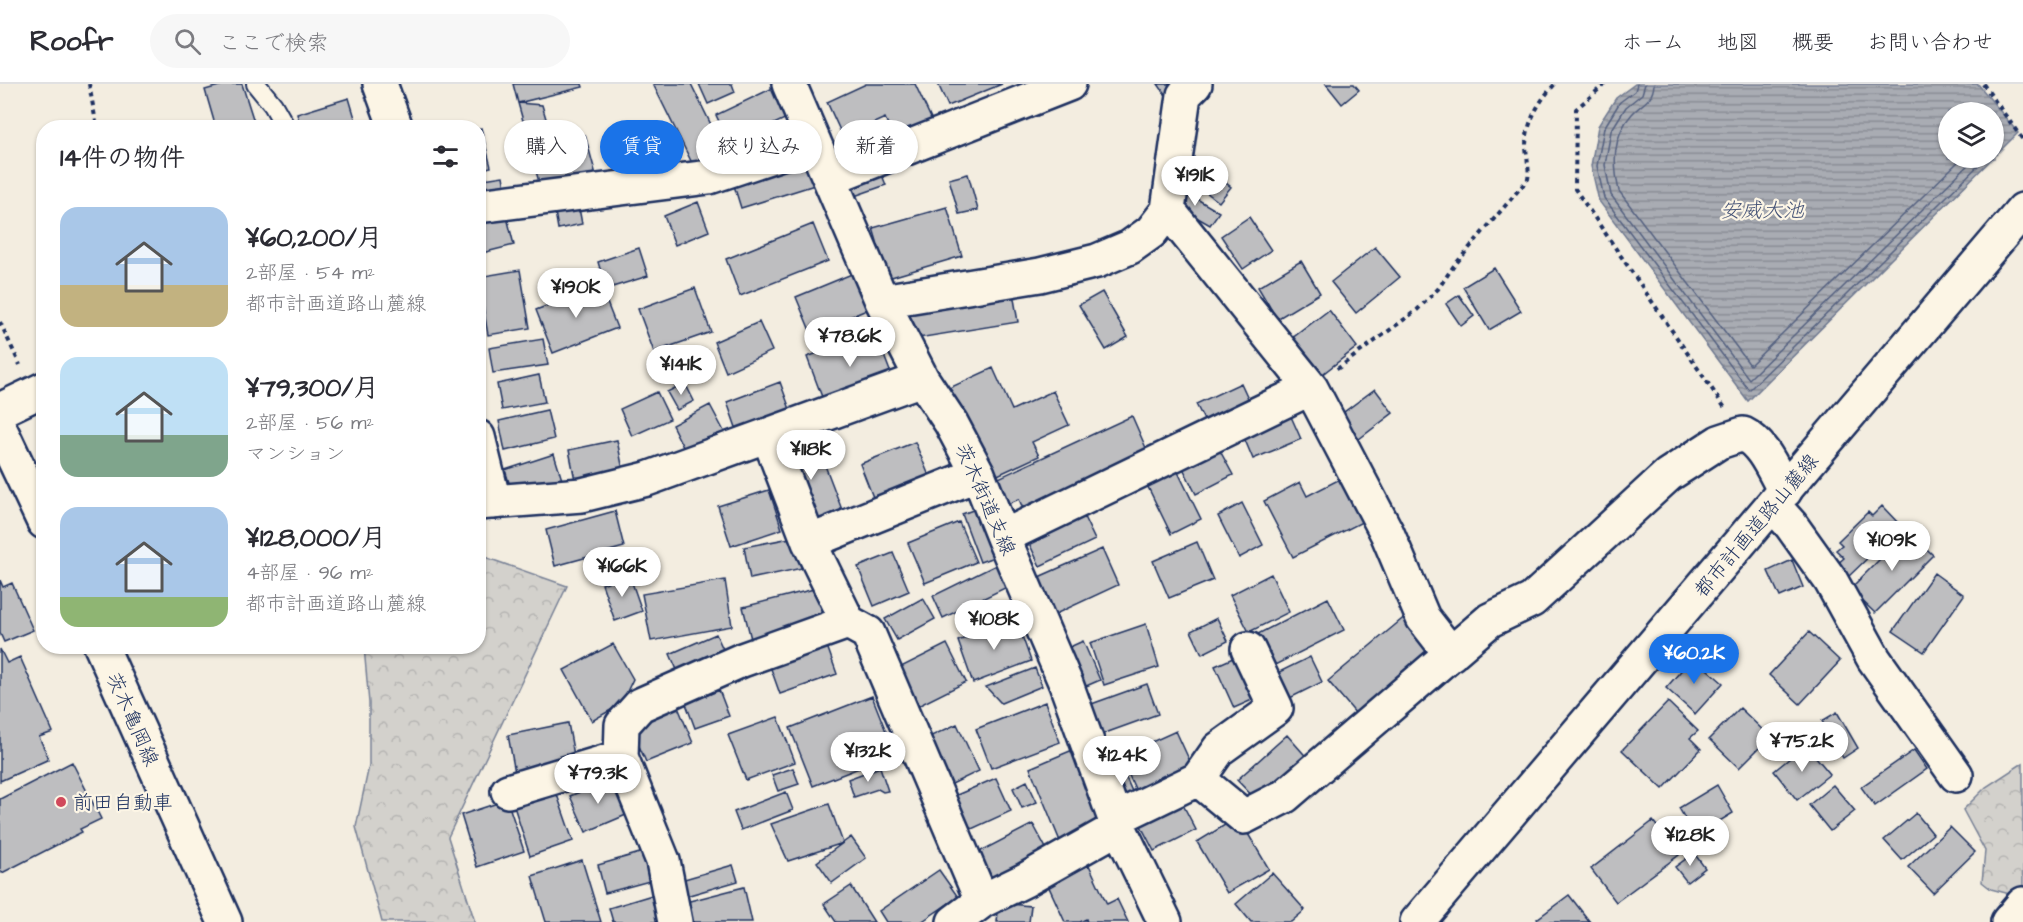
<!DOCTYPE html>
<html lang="ja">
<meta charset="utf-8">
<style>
:root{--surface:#fff;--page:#f7f7f7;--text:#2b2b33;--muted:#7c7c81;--line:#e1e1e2;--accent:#1a73e8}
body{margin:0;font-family:"Architects Daughter","Klee One",sans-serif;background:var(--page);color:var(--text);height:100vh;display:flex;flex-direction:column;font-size:22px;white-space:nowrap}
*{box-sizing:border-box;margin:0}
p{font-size:20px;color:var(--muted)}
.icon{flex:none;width:33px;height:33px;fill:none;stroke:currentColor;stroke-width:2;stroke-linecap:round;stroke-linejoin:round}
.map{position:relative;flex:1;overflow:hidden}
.sheet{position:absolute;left:36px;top:36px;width:450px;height:534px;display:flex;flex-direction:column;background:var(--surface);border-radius:24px;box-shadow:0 2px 4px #0004}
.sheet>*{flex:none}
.banner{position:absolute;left:504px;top:36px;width:570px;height:54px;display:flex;gap:12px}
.fabs{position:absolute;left:1938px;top:18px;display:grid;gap:12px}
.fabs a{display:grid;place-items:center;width:66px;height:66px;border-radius:50%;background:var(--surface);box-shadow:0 2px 4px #0004;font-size:30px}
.price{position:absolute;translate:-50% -51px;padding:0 14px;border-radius:21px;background:#fff;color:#222;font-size:20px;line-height:39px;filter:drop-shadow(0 2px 3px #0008)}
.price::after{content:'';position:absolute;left:50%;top:36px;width:18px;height:14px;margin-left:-9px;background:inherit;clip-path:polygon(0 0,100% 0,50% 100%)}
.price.current{background:var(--accent);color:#fff}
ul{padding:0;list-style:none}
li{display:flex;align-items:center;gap:18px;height:150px;padding:0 24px}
li span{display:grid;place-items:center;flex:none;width:168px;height:120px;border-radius:18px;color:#555}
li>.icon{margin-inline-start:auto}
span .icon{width:72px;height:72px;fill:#fffc;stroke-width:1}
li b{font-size:26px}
h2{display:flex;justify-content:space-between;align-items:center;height:72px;padding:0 24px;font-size:26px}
.pill{padding:0 21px;border-radius:27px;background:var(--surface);box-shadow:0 2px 4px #0004;font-size:21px;line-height:54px}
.pill.current{background:var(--accent);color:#fff}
header{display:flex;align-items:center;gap:36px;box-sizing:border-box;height:84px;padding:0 30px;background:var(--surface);border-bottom:2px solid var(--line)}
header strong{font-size:28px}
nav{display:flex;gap:33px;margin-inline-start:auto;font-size:21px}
.search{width:420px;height:54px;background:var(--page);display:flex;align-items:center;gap:15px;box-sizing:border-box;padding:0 21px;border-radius:33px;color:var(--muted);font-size:22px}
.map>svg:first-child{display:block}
</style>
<header>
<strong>Roofr</strong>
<div class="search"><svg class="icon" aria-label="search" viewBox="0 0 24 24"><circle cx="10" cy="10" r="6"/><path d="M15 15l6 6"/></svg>ここで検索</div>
<nav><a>ホーム</a><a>地図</a><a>概要</a><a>お問い合わせ</a></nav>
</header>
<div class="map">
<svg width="2023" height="838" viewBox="0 0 2023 838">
<defs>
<pattern id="forest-crowns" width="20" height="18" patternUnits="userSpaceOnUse" patternTransform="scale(1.5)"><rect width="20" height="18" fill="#d3d1cc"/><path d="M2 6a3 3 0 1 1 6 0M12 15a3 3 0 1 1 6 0" fill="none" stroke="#b5b4b2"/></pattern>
<pattern id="water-rules" width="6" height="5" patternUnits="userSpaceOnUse" patternTransform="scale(1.5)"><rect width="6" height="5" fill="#a9acb3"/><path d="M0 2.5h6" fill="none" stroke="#898c95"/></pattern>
</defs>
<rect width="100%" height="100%" fill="#f3ede0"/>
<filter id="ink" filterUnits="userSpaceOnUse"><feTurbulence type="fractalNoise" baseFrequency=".0167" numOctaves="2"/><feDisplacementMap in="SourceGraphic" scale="12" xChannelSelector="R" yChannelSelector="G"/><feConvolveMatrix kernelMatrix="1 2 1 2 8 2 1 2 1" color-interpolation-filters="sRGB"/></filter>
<g filter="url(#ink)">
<path fill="url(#forest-crowns)" stroke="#778095" stroke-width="1.5" d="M479,471l88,31 -119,251 27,85h-93l-26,-95 13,-61v-63l-5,-56 114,-1z
M2023,679v126l-6,7 -26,-7 -9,-7 3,-31 -22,-41 23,-23z"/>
<path fill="url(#water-rules)" stroke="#707a91" stroke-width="1.5" fill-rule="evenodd" d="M1635,0h343l40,49 -270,268 -149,-200 -8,-35 7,-40 18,-28zM1948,28h46v46h-46z"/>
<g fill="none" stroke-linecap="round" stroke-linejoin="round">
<path stroke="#546180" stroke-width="1.5" d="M1637,0l-2,7 -15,11 -16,26 -7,38 7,32 145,192 237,-232
M1645,0l-3,10 -16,13 -15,24 -6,34 6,30 138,184 226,-221
M1654,0c-1,17 -12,19 -22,30 -20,22 -19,50 -13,77l131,174 212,-207"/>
</g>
<path fill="#bebec0" stroke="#1b2f5e" stroke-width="1.5" d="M226,0h16l14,44h-40l-11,-38z
M513,0h69l1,3 -65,16z
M653,0h38l34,69 -31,14z
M699,0h33l3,8 -27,12z
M866,0h49l20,43 -38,18 -12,-27 -42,19 -16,-35z
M938,0h64l-54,22z
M1158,0h22l-15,10z
M1326,0h28l5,6 -17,14z
M777,2l14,30 -61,29 -14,-30z
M349,14l9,30h-57l-4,-14z
M518,19l24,2 7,24 -22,6z
M481,44l10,39 -13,3v-41z
M585,51l11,40 -55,14 -11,-39z
M812,71l9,28 -80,25 -9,-29z
M1201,80l30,23 -12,15 -30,-23z
M880,86l6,15 -43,15 -5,-14z
M968,90l10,36 -19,4 -10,-35z
M503,92l3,18 -28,5v-19z
M1180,105l39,23 -9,13 -38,-22z
M698,118l11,29 -34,14 -11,-29z
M947,123l15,49 -74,22 -15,-50z
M579,124l3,16 -24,5 -3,-17z
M507,133l7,28 -36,9v-29z
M1249,133l22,33 -28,19 -22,-33z
M813,140l15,37 -88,35 -14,-37z
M1375,163l25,30 -44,36 -25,-31z
M639,164l9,28 -42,13 -8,-27z
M1301,177l19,32 -43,26 -19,-32z
M1494,184l27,43 -32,19 -26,-43z
M520,186l10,58 -42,7 -10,-58z
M859,187l15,36 -63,26 -15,-36z
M600,201l17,43 -64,25 -17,-43z
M1012,203l6,35 -106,17 -15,-34z
M695,204l16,44 -57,20 -16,-43z
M1102,208l26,45 -22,13 -27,-45z
M1459,211l15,21 -13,10 -15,-22z
M1329,226l28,37 -37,29 -29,-37z
M759,238l13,29 -46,21 -12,-30z
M875,248l18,47 -68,26 -18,-48z
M543,255l5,26 -55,8 -4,-25z
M993,284l19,42 41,-19 16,34 -37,17 7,14 -50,23 -42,-90z
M539,291l6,27 -43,8 -5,-26z
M780,298l11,30 -53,21 -11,-31z
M685,299l9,18 -17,9 -10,-18z
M1241,299l12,26 -44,21 -13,-26z
M1375,305l18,24 -34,26 -19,-24z
M657,308l13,27 -38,17 -12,-27z
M710,321l17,32 -39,20 -16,-32z
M547,326l7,29 -49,12 -6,-30z
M1289,328l12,27 -48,20 -11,-26z
M1132,332l18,41 -125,57 -6,-15 -18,8 -11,-25z
M813,350l31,81 -35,14 -32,-82z
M617,356l7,35 -48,10 -7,-35z
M915,358l17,41 -56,22 -16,-41z
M1219,365l14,26 -37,19 -13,-26z
M554,370l9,29 -49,15 -9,-28z
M1177,386l24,49 -30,15 -24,-49z
M1342,394l22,43 -71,36 -29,-56 36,-19 7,14z
M769,406l13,39 -51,17 -13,-40z
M1242,419l21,42 -24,13 -21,-42z
M984,422l18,48 -22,8 -18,-48z
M1882,422l19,20 -54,52 -11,-13 8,-7 -8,-8 6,-5 -4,-4 30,-29 4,4z
M615,427l9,36 -69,19 -9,-36z
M1084,433l11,23 -55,26 -11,-23z
M959,438l17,40 -51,21 -17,-40z
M1908,447l25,24 -58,58 -25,-24z
M796,453l6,31 -52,11 -6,-32z
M1197,458l16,38 -44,18 -16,-37z
M1102,465l16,36 -69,32 -17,-37z
M893,469l16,38 -35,15 -16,-39z
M1792,476l11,27 -23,10 -12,-26z
M996,481l11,22 -64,31 -10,-22z
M1934,489l30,22 -40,57 -31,-21z
M629,490l13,37 -27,10 -13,-37z
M1271,490l18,38 -40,20 -19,-37z
M0,496l3,7 9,-4 21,47 -29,12 -4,-9z
M725,496l7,46 -81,15 -9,-47z
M826,502l9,37 -83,20 -9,-36z
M923,514l12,21 -38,21 -12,-21z
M1328,514l16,32 -77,39 -15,-32z
M1407,531l28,33 -78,67 -29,-34z
M1217,534l11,23 -26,13 -11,-23z
M1016,535l15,42 -58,22 -15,-42z
M1146,540l13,43 -55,18 -14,-42z
M1809,548l31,29 -40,43 -31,-29z
M716,550l12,26 -46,21 -12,-27z
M1083,557l17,39 -23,10 -16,-39z
M613,560l20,35 -12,25 -29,17 -28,-51z
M947,560l19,38 -52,26 -19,-38z
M827,562l10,28 -57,20 -10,-28z
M0,565l7,14 13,-6 33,75 -14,5 10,22 -49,22z
M1242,570l19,42 -27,12 -19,-42z
M1310,573l12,25 -38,19 -13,-25z
M1693,573l30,26 -28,31 -29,-26z
M1035,584l7,18 -41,17 -15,-16z
M1147,600l11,30 -61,22 -11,-30z
M719,606l10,26 -34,12 -9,-24z
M872,612l23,58 -82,32 -23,-58z
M1045,618l15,40 -69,26 -15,-39z
M1668,618l30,29 -8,7 11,11 -38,40 -41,-39z
M678,623l15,36 -47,19 -15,-35z
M1740,624l30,29 -31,31 -30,-29z
M1837,628l21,36 -15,10 -21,-37z
M778,633l17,45 -49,18 -18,-45z
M568,639l8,43 -60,12 -8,-43z
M957,640l22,47 -27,13 -23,-47z
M1176,647l17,37 -56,25 -11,-24 7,-3 -6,-13z
M1287,651l23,26 -50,43 -23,-24z
M1806,661l24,29 -33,26 -23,-29z
M1082,662l32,79 -52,21 -32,-78z
M1914,666l13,19 -52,37 -14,-19z
M72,678l29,57 -21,10 2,3 -80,41 -2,-3v-71z
M880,683l8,24 -5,1 -5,-3 -24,8 -6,-18z
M793,684l6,16 -21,7 -6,-16z
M1123,687l11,25 -13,6 -12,-24z
M996,694l15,33 -46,21 -15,-34z
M611,695l15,36 -40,17 -16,-36z
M1027,697l10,21 -15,6 -9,-20z
M553,699l20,58 -43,15 -19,-59z
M1717,701l16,28 -38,23 -16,-28z
M1833,701l22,26 -25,20 -21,-26z
M786,708l7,18 -52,20 -7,-18z
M1179,713l17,33 -42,21 -17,-33z
M507,716l17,51 -47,16 -16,-52z
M829,720l14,39 -55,18 -17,-37z
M1916,729l17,21 -31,26 -18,-20z
M1238,733l31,52 -42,24 -30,-51z
M1653,737l26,34 -63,47 -25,-33z
M1033,740l15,28 -56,29 -15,-28z
M1950,743l25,25 -42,41 -25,-26z
M851,753l15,21 -34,25 -15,-21z
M650,766l7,29 -52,14 -7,-28z
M1694,769l11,15 -18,14 -12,-15z
M582,776l19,62h-55l-14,-46z
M733,781l5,16 -52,15 -5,-16z
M1089,781l18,39 10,-5 11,23h-41l-1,-3 -6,3h-15l-17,-37z
M939,786l19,27 -37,25h-35l-7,-11z
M1272,789l33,37 -14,12h-40l-15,-18z
M851,802l23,36h-38l-12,-18z
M744,803l8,35h-69l-5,-18z
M662,808l9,30h-58l-4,-14z
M1569,811l21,27h-51l-2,-3z
M999,819l32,3 -2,16h-32z"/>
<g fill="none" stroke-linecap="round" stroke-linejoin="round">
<g stroke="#1b2f5e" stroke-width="22">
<path id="lane" d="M256,0l17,21 13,23"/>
</g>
<g stroke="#1b2f5e" stroke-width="38">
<path id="street" d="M380,0l16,44
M789,0l93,217 40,78 29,44 27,51 25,63 63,147 49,135 50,103
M830,94l239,-94
M478,122l231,-29 105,-35
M1168,126l143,178 76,145 36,85 28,36
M882,217l158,-26 57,-14 33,-14 21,-15 17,-22 16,-115 11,-11
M0,326l44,-21
M768,351l41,107 39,80 20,11 114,268
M478,353l16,65
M478,419l104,-8 65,-16 275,-100
M1773,421l18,20 40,56 43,78 82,116
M1003,453l308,-149
M809,458l169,-68
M1198,695l46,38 41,-21 205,-176 42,-20 136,-125 51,-33 24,-8c21,10 31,38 42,57
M508,707l113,-34
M1115,735l83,-40 21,-30 57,-41 -28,-59
M675,838l-12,-61 -42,-104 1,-32 18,-20 102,-45 106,-38
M954,838l28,-21 43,-21 94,-53
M2008,838l15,-18"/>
</g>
<g stroke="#1b2f5e" stroke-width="38">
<path id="secondary" d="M1417,838l606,-712"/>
</g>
<g stroke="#1b2f5e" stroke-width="38">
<path id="primary" d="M0,345l44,93
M101,562l124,276"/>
</g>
<path stroke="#1b2f5e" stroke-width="4" stroke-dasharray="4.5 4.5" stroke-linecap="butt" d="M89,0l8,44
M1605,0l-29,25 -1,80 150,219
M1983,0l40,56
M0,238l20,43
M1337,285l80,-59 21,-21 15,-22 75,-88c2,-11 -2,-23 -2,-34 1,-24 13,-44 29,-61"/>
<use href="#lane" stroke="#fcf5e5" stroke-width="18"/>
<use href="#street" stroke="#fcf5e5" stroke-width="33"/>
<use href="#secondary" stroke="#fcf5e5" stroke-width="33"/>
<use href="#primary" stroke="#fcf5e5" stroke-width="33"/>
</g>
</g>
<circle fill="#d1495b" stroke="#fcf5e5" stroke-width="2" cx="61" cy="718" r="6"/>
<g text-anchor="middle" stroke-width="4.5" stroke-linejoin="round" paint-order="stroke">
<g font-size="20" fill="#1b2f5e" stroke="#fcf5e5">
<text transform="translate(986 415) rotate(66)" y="7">茨木街道支線</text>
<text transform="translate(1756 441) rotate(-50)" y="7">都市計画道路山麓線</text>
<text transform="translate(133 635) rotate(66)" y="7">茨木亀岡線</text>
</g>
<g font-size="20" fill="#1b2f5e" stroke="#fcf5e5" text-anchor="start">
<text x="73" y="725">前田自動車</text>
</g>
<g font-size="21" font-style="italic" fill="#465478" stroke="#fcf5e5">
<text x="1762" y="133">安威大池</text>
</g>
</g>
</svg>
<div class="fabs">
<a><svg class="icon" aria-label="layers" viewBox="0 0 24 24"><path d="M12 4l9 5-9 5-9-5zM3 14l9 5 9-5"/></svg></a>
</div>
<b class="price" style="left:1195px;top:123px">¥191K</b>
<b class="price" style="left:576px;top:235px">¥190K</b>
<b class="price" style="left:850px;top:284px">¥78.6K</b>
<b class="price" style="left:681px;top:312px">¥141K</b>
<b class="price" style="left:811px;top:397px">¥118K</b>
<b class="price" style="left:1892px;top:488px">¥109K</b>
<b class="price" style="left:622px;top:514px">¥166K</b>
<b class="price" style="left:994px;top:567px">¥108K</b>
<b class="price current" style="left:1694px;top:601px">¥60.2K</b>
<b class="price" style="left:1802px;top:689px">¥75.2K</b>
<b class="price" style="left:868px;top:699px">¥132K</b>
<b class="price" style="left:1122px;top:703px">¥124K</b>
<b class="price" style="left:598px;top:721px">¥79.3K</b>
<b class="price" style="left:1690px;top:783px">¥128K</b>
<div class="banner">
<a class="pill">購入</a>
<a class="pill current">賃貸</a>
<a class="pill">絞り込み</a>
<a class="pill">新着</a>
</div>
<section class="sheet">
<h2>14件の物件<svg class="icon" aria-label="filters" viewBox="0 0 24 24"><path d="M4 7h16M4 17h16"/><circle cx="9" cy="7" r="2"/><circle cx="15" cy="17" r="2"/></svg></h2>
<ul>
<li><span style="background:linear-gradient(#a9c7e8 65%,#c2b280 0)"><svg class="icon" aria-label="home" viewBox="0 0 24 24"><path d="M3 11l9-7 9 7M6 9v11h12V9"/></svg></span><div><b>¥60,200/月</b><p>2部屋 · 54 m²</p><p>都市計画道路山麓線</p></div></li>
<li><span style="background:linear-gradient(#bfe0f5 65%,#7fa58c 0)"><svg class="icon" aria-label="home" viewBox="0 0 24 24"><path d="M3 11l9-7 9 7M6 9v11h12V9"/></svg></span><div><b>¥79,300/月</b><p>2部屋 · 56 m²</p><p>マンション</p></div></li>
<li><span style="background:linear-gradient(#a9c7e8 75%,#8fb573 0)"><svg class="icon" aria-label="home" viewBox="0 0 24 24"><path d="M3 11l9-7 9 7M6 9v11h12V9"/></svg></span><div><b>¥128,000/月</b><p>4部屋 · 96 m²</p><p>都市計画道路山麓線</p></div></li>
</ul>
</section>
</div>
